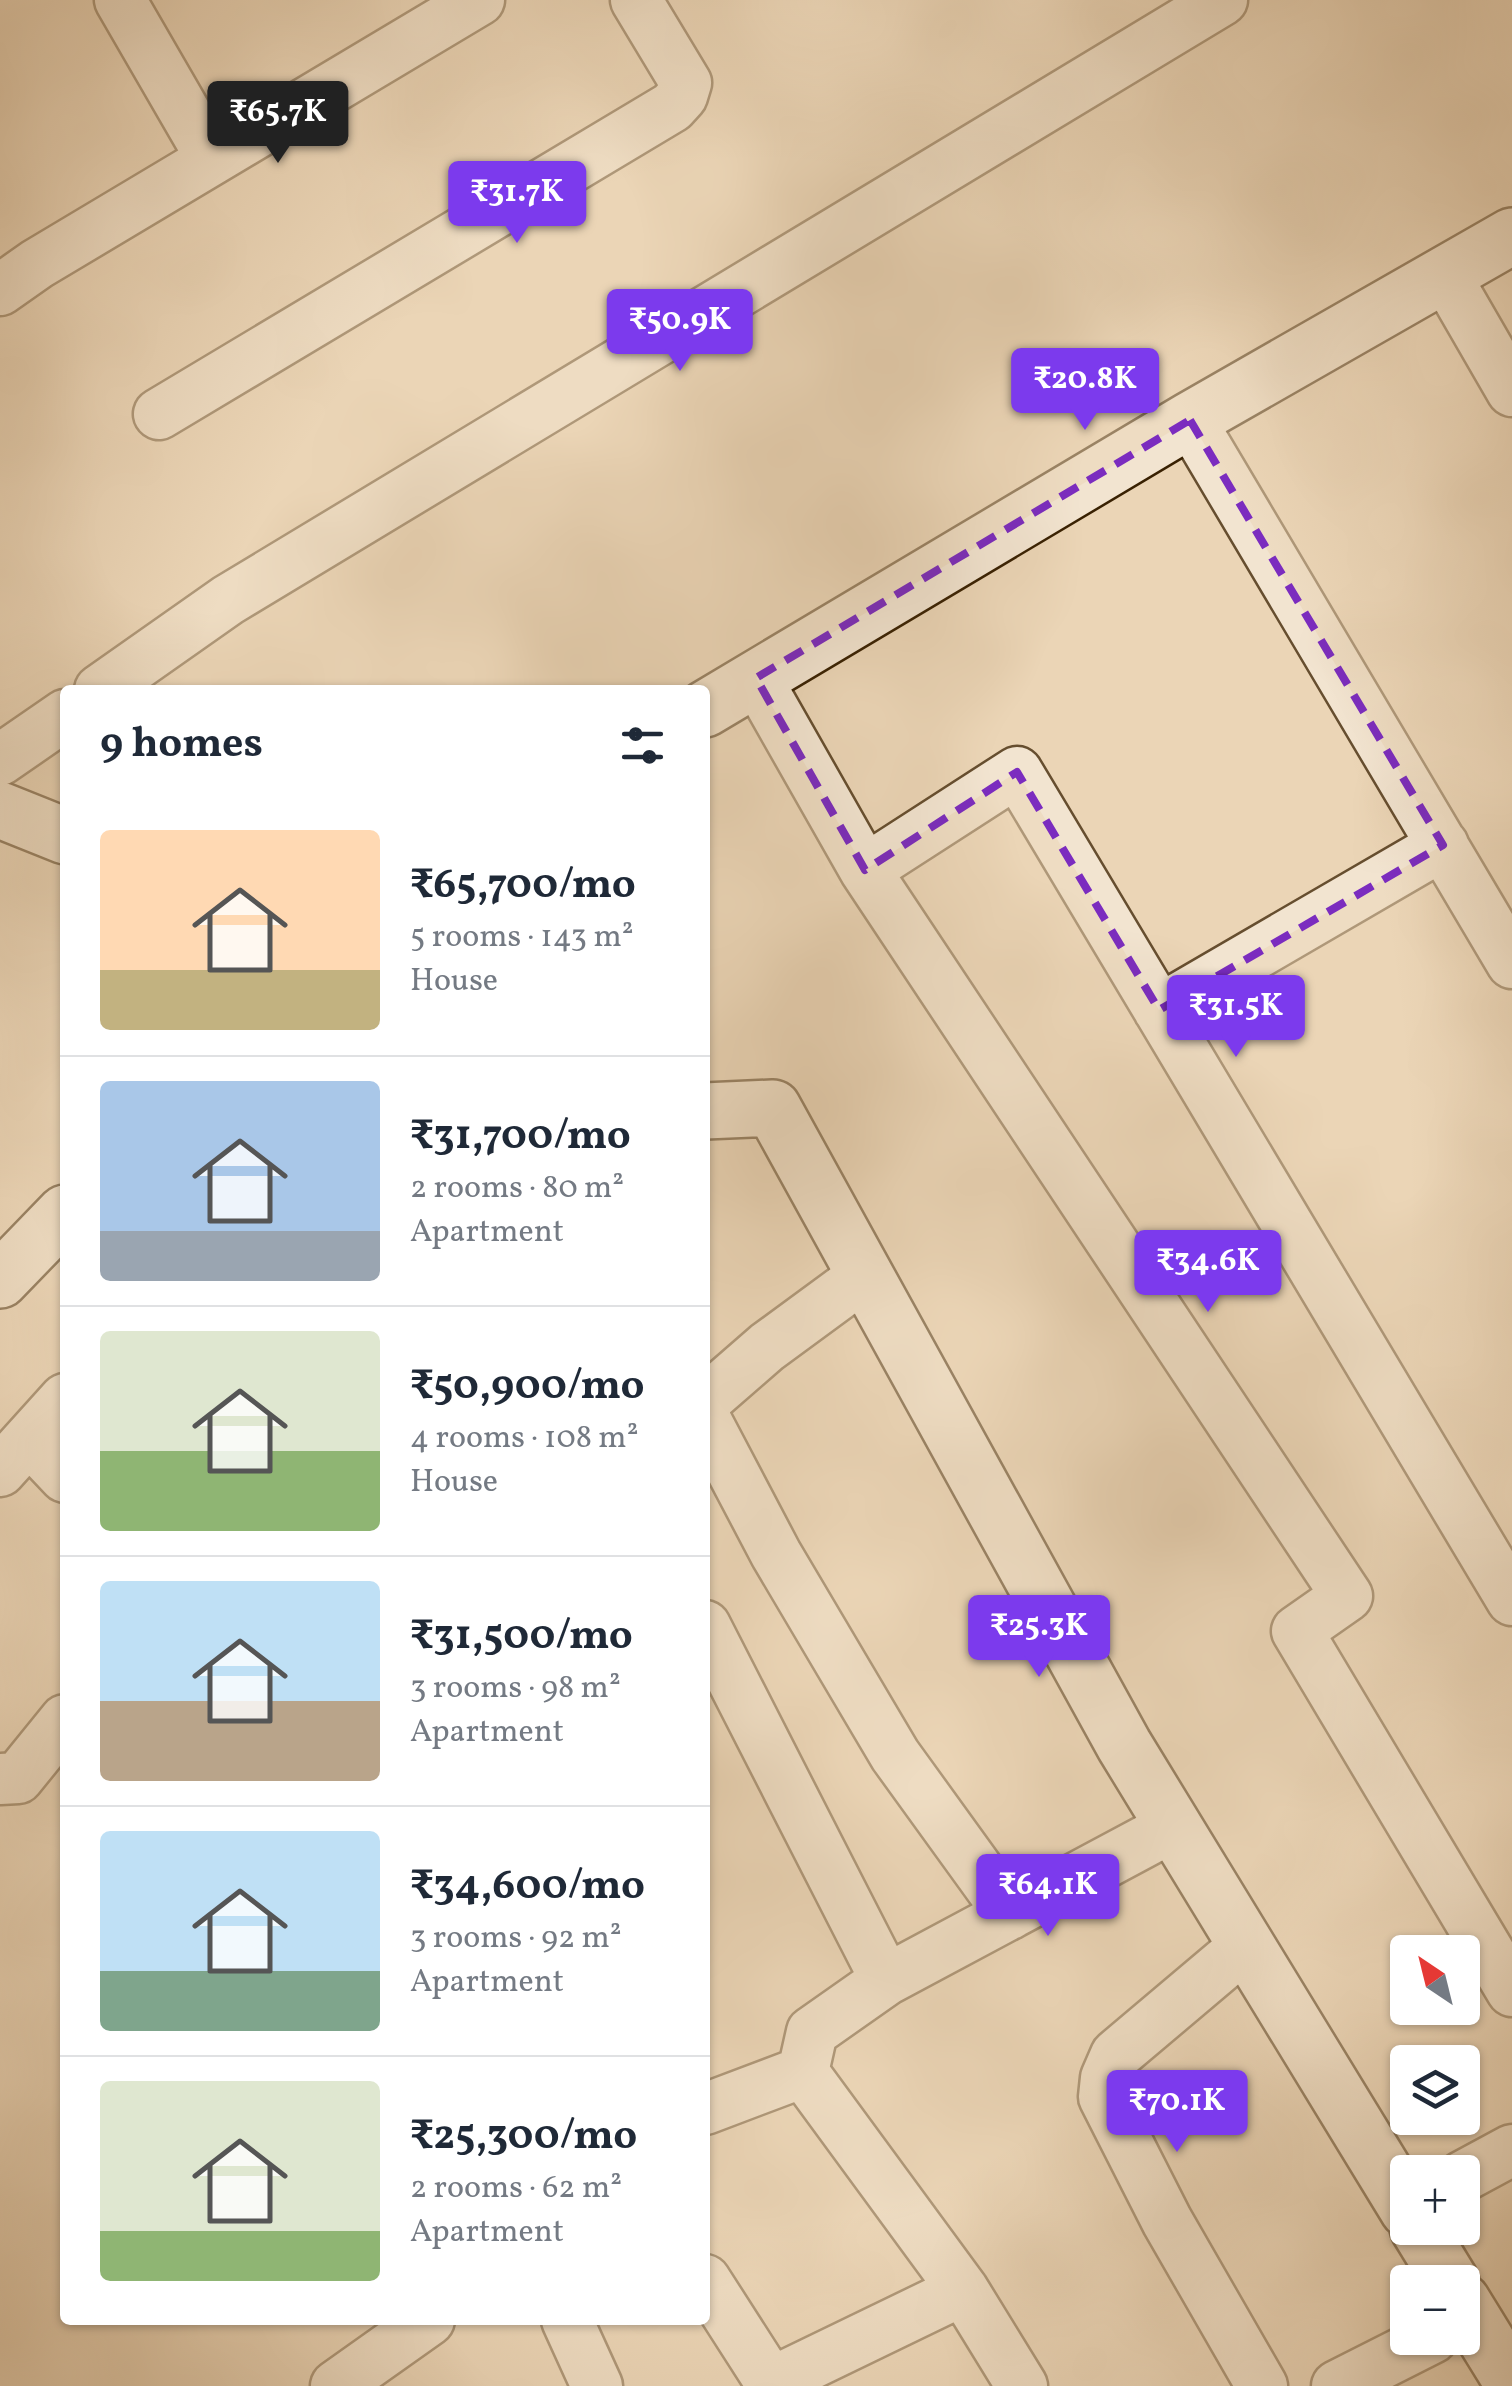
<!DOCTYPE html>
<meta charset="utf-8">
<style>
:root{--surface:#fff;--page:#f6f6f7;--text:#1f2937;--muted:#747a83;--line:#e0e1e3;--accent:#7c3aed}
body{margin:0;font-family:Vollkorn,serif;background:var(--page);color:var(--text);height:100vh;display:flex;flex-direction:column;font-size:38px;white-space:nowrap}
*{box-sizing:border-box;margin:0}
p{font-size:32px;color:var(--muted)}
.icon{flex:none;width:55px;height:55px;fill:none;stroke:currentColor;stroke-width:2;stroke-linecap:round;stroke-linejoin:round}
.map{position:relative;flex:1;overflow:hidden}
.sheet{position:absolute;left:60px;top:685px;width:650px;height:1640px;display:flex;flex-direction:column;background:var(--surface);border-radius:10px;box-shadow:0 2px 8px #0004}
.sheet>*{flex:none}
.needle{width:65px;rotate:325deg}
.fabs{position:absolute;left:1390px;top:1935px;display:grid;gap:20px}
.fabs a{display:grid;place-items:center;width:90px;height:90px;border-radius:10px;background:var(--surface);box-shadow:0 2px 8px #0004;font-size:50px}
.price{position:absolute;translate:-50% -85px;padding:0 22px;border-radius:10px;background:var(--accent);color:#fff;font-size:32px;line-height:65px;filter:drop-shadow(0 2px 5px #0008)}
.price::after{content:'';position:absolute;left:50%;top:60px;width:30px;height:22px;margin-left:-15px;background:inherit;clip-path:polygon(0 0,100% 0,50% 100%)}
.price.selected{background:#222;color:#fff}
ul{padding:0;list-style:none}
li{display:flex;align-items:center;gap:30px;height:250px;padding:0 40px}
li+li{border-top:2px solid var(--line)}
li span{display:grid;place-items:center;flex:none;width:280px;height:200px;border-radius:10px;color:#555}
li>.icon{margin-inline-start:auto}
span .icon{width:120px;height:120px;fill:#fffc;stroke-width:1}
li b{font-size:42px}
h2{display:flex;justify-content:space-between;align-items:center;height:120px;padding:0 40px;font-size:42px}
.map>svg:first-child{display:block}
</style>
<div class="map">
<svg width="1512" height="2386" viewBox="0 0 1512 2386">
<rect width="100%" height="100%" fill="#ebd5b6"/>
<filter id="stains"><feTurbulence type="fractalNoise" baseFrequency=".002" numOctaves="4"/><feColorMatrix values="0 0 0 0 .2 0 0 0 0 .09 0 0 0 0 .02 0 0 0 .5 -.17"/></filter>
<radialGradient id="worn" r=".72"><stop offset=".6" stop-color="#630" stop-opacity="0"/><stop offset="1" stop-color="#630" stop-opacity=".3"/></radialGradient>
<g fill="none" stroke-linecap="round" stroke-linejoin="round">
<g stroke="#664e2f" stroke-width="55">
<path id="street" d="M120,0l92,159
M1445,275l67,116
M0,290l37,-26 442,-264
M159,414l513,-307 10,-11 4,-13 -50,-83
M1190,420l322,543
M756,678l109,192 482,726 -50,35 215,360
M100,690l128,-90 994,-600
M0,760l65,-45
M865,870l152,-98 495,828
M1159,1010l284,-165
M705,1401l62,-54 98,-72
M705,1419l71,135 119,201 115,159
M29,1439l36,38
M0,1471l65,-72
M705,1626l181,354 -74,52 -9,40 160,218 59,96
M0,1779l18,-1 47,-58
M1245,1946l-129,109 -10,23 -2,19 63,124 95,165
M886,1980l286,-153
M705,2109l98,-37
M1462,2177l50,-27
M705,2280l68,106
M567,2320l30,66
M771,2383l192,-93
M336,2386l93,-66
M1337,2386l95,-48"/>
</g>
<g stroke="#392102" stroke-width="60">
<path id="secondary" d="M705,709l485,-289 322,-184
M0,810l65,26
M705,1111l68,-3 351,637 284,465
M0,1280l65,-67
M1418,2228l33,54
M1462,2301l50,81"/>
</g>
<use href="#street" stroke="#f2e4d0" stroke-width="50"/>
<use href="#secondary" stroke="#f2e4d0" stroke-width="55"/>
</g>
<path d="M0 0H1512V2386H0ZM1190,420l253,425 -284,165 -142,-238 -152,98 -109,-192z" fill="#ebd5b6" fill-opacity=".55" fill-rule="evenodd"/>
<path fill="none" stroke="#7b2cbf" stroke-width="8" stroke-dasharray="20 12" stroke-linejoin="round" d="M1190,420l253,425 -284,165 -142,-238 -152,98 -109,-192z"/>
<rect width="100%" height="100%" filter="url(#stains)"/>
<rect width="100%" height="100%" fill="url(#worn)"/>
</svg>
<div class="fabs">
<a><svg class="needle" viewBox="-14 -14 28 28"><path d="M0-13l5 13h-10z" fill="#e53935"/><path d="M0 13l5-13h-10z" fill="#747a83"/></svg></a>
<a><svg class="icon" aria-label="layers" viewBox="0 0 24 24"><path d="M12 4l9 5-9 5-9-5zM3 14l9 5 9-5"/></svg></a>
<a>+</a>
<a>−</a>
</div>
<b class="price selected" style="left:278px;top:166px">₹65.7K</b>
<b class="price" style="left:517px;top:246px">₹31.7K</b>
<b class="price" style="left:680px;top:374px">₹50.9K</b>
<b class="price" style="left:1085px;top:433px">₹20.8K</b>
<b class="price" style="left:1236px;top:1060px">₹31.5K</b>
<b class="price" style="left:1208px;top:1315px">₹34.6K</b>
<b class="price" style="left:1039px;top:1680px">₹25.3K</b>
<b class="price" style="left:1048px;top:1939px">₹64.1K</b>
<b class="price" style="left:1177px;top:2155px">₹70.1K</b>
<section class="sheet">
<h2>9 homes<svg class="icon" aria-label="filters" viewBox="0 0 24 24"><path d="M4 7h16M4 17h16"/><circle cx="9" cy="7" r="2"/><circle cx="15" cy="17" r="2"/></svg></h2>
<ul>
<li><span style="background:linear-gradient(#ffd9b3 70%,#c2b280 0)"><svg class="icon" aria-label="home" viewBox="0 0 24 24"><path d="M3 11l9-7 9 7M6 9v11h12V9"/></svg></span><div><b>₹65,700/mo</b><p>5 rooms · 143 m²</p><p>House</p></div></li>
<li><span style="background:linear-gradient(#a9c7e8 75%,#9aa5b1 0)"><svg class="icon" aria-label="home" viewBox="0 0 24 24"><path d="M3 11l9-7 9 7M6 9v11h12V9"/></svg></span><div><b>₹31,700/mo</b><p>2 rooms · 80 m²</p><p>Apartment</p></div></li>
<li><span style="background:linear-gradient(#dfe7d0 60%,#8fb573 0)"><svg class="icon" aria-label="home" viewBox="0 0 24 24"><path d="M3 11l9-7 9 7M6 9v11h12V9"/></svg></span><div><b>₹50,900/mo</b><p>4 rooms · 108 m²</p><p>House</p></div></li>
<li><span style="background:linear-gradient(#bfe0f5 60%,#b9a48a 0)"><svg class="icon" aria-label="home" viewBox="0 0 24 24"><path d="M3 11l9-7 9 7M6 9v11h12V9"/></svg></span><div><b>₹31,500/mo</b><p>3 rooms · 98 m²</p><p>Apartment</p></div></li>
<li><span style="background:linear-gradient(#bfe0f5 70%,#7fa58c 0)"><svg class="icon" aria-label="home" viewBox="0 0 24 24"><path d="M3 11l9-7 9 7M6 9v11h12V9"/></svg></span><div><b>₹34,600/mo</b><p>3 rooms · 92 m²</p><p>Apartment</p></div></li>
<li><span style="background:linear-gradient(#dfe7d0 75%,#8fb573 0)"><svg class="icon" aria-label="home" viewBox="0 0 24 24"><path d="M3 11l9-7 9 7M6 9v11h12V9"/></svg></span><div><b>₹25,300/mo</b><p>2 rooms · 62 m²</p><p>Apartment</p></div></li>
</ul>
</section>
</div>
